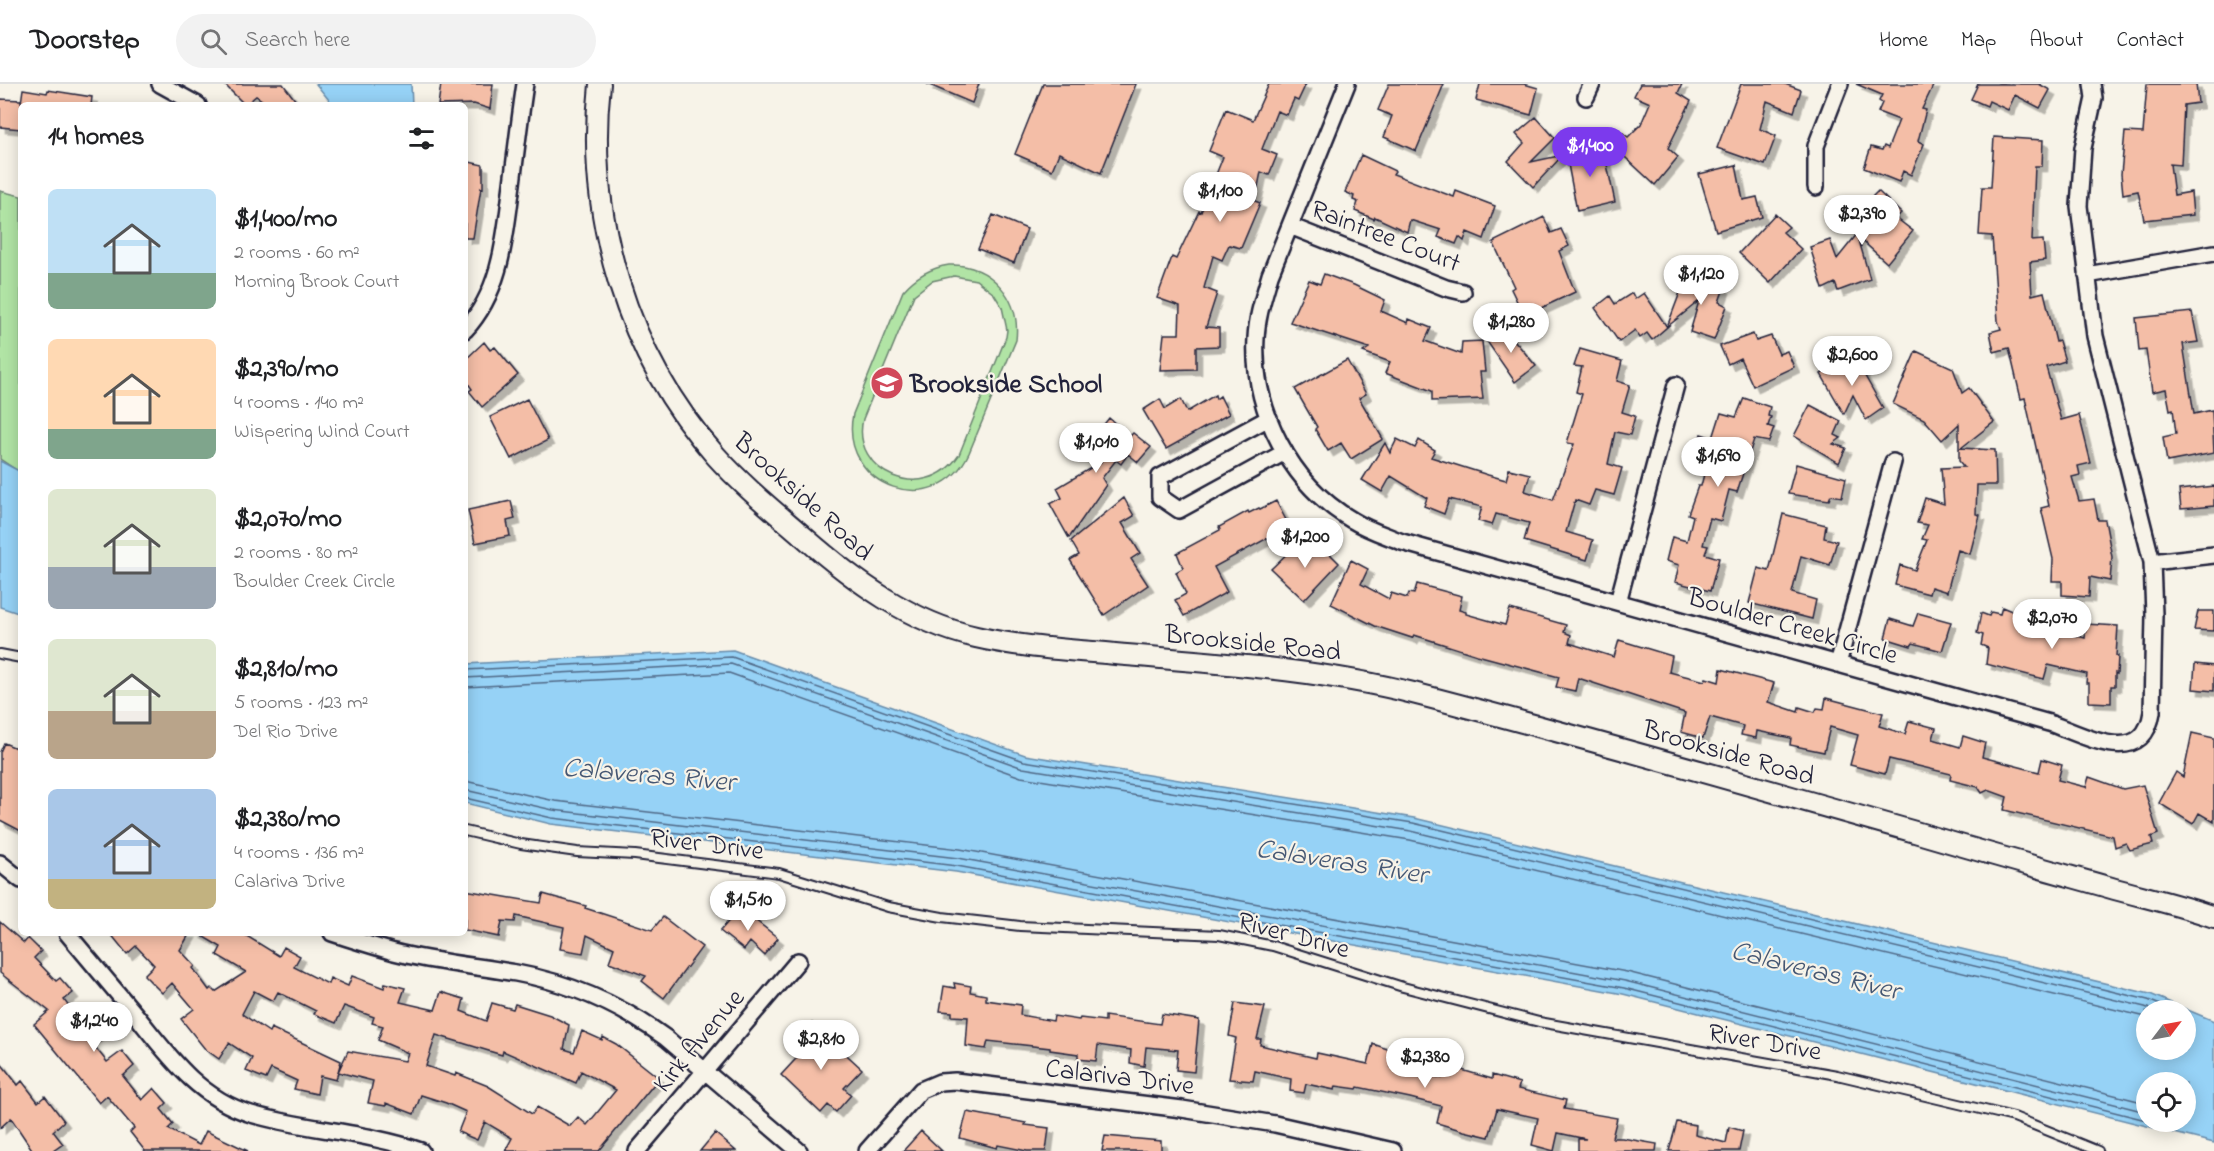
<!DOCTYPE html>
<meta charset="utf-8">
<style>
:root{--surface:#fff;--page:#f2f2f2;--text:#202124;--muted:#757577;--line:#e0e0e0;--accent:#7c3aed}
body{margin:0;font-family:"Indie Flower",sans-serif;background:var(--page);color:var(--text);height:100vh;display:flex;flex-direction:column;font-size:22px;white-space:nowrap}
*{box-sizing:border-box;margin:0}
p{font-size:20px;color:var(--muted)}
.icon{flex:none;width:33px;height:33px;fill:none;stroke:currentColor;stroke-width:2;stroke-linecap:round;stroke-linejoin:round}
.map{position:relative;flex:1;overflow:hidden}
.drawer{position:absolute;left:18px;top:18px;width:450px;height:834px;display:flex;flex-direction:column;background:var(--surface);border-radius:9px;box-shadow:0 3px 15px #0003}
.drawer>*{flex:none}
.needle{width:39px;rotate:58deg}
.buttons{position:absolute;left:2136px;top:916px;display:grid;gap:12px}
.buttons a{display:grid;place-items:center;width:60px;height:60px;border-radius:50%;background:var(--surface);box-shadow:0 3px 15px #0003;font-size:30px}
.price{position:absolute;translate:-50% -51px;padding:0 14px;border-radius:21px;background:#fff;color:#222;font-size:20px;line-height:39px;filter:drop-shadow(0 2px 3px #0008)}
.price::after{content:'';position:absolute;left:50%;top:36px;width:18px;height:14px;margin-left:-9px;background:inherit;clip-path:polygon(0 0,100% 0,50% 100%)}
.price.on{background:var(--accent);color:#fff}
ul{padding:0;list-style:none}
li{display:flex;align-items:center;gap:18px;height:150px;padding:0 30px}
li span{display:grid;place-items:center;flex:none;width:168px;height:120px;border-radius:9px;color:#555}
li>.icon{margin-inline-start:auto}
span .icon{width:72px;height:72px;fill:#fffc;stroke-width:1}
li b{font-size:26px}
h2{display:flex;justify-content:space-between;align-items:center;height:72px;padding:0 30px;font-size:26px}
header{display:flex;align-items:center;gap:36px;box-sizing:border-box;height:84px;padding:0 30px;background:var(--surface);border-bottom:2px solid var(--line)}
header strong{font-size:28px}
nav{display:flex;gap:33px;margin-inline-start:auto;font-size:21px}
.search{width:420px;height:54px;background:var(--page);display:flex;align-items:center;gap:15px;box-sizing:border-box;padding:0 21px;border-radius:33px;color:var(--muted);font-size:22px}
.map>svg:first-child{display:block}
</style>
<header>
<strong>Doorstep</strong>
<div class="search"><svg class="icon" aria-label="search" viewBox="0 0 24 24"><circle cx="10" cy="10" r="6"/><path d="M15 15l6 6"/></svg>Search here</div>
<nav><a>Home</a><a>Map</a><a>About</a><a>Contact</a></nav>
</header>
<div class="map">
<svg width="2214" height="1067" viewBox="0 0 2214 1067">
<defs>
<filter id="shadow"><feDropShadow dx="5.5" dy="5.5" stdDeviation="0" flood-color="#0004"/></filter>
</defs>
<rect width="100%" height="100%" fill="#f7f3e8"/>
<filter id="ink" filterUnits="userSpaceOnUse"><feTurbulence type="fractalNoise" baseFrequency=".0167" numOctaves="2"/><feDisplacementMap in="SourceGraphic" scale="12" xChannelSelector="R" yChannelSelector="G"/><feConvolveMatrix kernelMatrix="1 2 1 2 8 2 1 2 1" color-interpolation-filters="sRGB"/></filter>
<g filter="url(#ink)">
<path fill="#b1e4a5" stroke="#6a8370" stroke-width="1.5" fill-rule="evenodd" d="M0,107l21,5v277l-21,-14z
M949,181c42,-1 72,33 67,75l-47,113c-32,69 -131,35 -116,-39l50,-123c12,-14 27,-23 46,-26zM954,192l22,4 18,14 8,13 5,23 -1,7 -47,118c-35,51 -109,17 -96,-36l51,-124 18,-14z"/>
<path fill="#96d2f6" stroke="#688cab" stroke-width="1.5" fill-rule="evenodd" d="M316,0h95l1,21h-79z
M0,377l21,11v142l-21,-7z
M733,566l292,105 389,63 736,176 64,27v122l-591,-149 -667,-122 -405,-48 -86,-21v-139zM2146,927h40v39h-40zM2146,999h40v39h-40z"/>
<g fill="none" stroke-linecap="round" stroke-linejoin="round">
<path stroke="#506886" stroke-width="1.5" d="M465,586l267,-13 292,104 389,62 735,177 27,11
M465,594l266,-14 292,104 388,63 734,176 10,4
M465,603l264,-14 292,104 389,63 736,177
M465,697l90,20 405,48 667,123 519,131
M465,706l88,20 405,48 667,123 521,131
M465,714l87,20 405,48 667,122 522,132"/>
</g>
<path fill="#f4bea7" stroke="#22223b" stroke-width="1.5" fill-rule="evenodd" filter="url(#shadow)" d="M224,0h59l16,21h-30l-13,-9 -11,9z
M441,0h52l-3,25 -16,-5 -36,1z
M927,0h52l-7,19z
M1043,0h93l-35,89 -42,-20 -7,17 -37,-16z
M1269,0h37l-8,17 -4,-2 -7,16 -10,-4 -15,38 15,6 -8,20 -8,-3 -6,29 5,2 -19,45 -12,-3 -7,15 -9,-4 -9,32 13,5 -11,34 13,1v18l-23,1v22l-36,1 4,-36h15l1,-28 -23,-8 15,-41 4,2 23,-48 2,1 22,-55 -14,-6 17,-42 27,11z
M1389,0h55l-28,67 -32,-14 8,-21 -14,-6z
M1480,0h44l14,4 -7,27 -55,-15z
M1640,0h42l-4,9 13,8 -23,47 10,9 -23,28 -43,-40 11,-12 5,4 13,-13 9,-21 -16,-7z
M1741,0h44l16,6 -7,22 -27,-11 -7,28 16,7 -11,29 -48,-17z
M1856,0h78l-12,25 4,1 -8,31 6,3 -13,31 -8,-4 -4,11 -35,-14 7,-21 11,3 2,-4 4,2 11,-28 -21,-8 4,-9 -3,-2 3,-6z
M1978,0h61l11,6 -10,18 -25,-13 -7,15 -19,-9 -2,5 -16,-7z
M2147,0h49l2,19 -14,2 -3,60 -11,-1 4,31 17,-3 2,23 -49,5 -6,-29 -15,3 -2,-20 4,-42 18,1z
M23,5l24,4 1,-3 44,7 -1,8h-70v24l-21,-2v-28l21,1v3z
M1536,33l19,21 -24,24 32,-7 -30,32 -25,-26 16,-18 -8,-9z
M1994,53l49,3 -1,26h-7l-3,75 11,-1 2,20 -15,2 2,33 12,-3 12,50 3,-1 6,20 -19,6 15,53 18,-5 12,48 -13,3 2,9 -8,2 7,24 15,-2 4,21h7l7,37 -2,24 -20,-4 -1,20 -27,-2v-14h-10l1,-22 -12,-51 8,-2 -24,-108 -4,1 -12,-51 -15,4 -4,-20 11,-3 -3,-8 -6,-85 -13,-1 3,-48h9z
M1603,62l12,56 -38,9 -11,-57z
M1361,71l34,16 -2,3 61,23 2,-6 39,15 -11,33 -17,-7 -3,9 -5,-4 -3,7 -18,-7 3,-7 -31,-10 -3,12 -32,-15 -1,2 -19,-8 3,-9 -5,-2 1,-4 -9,-4z
M465,77l18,4v24l-2,-1 -8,50h-8z
M1736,81l7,35 14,-3 5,20 -46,14 -17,-57z
M1878,107l23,22 -5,5 17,13 -26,32 -29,-26 12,42 -32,12 -3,-8 -12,6 -13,-42 20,-7 7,19 33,-41 -9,-10z
M1775,130l14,13 -6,5 18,17 -31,34 -31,-30z
M993,131l34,14 -13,34 -36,-14z
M1544,133l7,16 10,-4 8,17 -10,5 16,41 -51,24 -13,-27 3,-2 -21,-45z
M1324,190l30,11 31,15 -4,11 27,12 1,-4 22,9 -6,13 36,13 1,-12 20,-1 3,31h-5l3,27 -51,2v-10l-47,-18 5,-11 -27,-10 6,-4 -79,-26 19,-42 11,4z
M1687,190l37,14 -5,14 8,4 -13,34 -24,-8 9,-31 -32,26z
M1632,209l3,6 9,-6 23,34 -15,13 -5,-7 -7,5 -5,-8 -16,12 -24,-34 15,-12 5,8z
M2192,228l6,30 -15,2 11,70 18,-4 2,43 -47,9 -4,-25 13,-3 -3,-25 -3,1 -4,-21 -14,3 -6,-42 -7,1 -3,-33z
M1503,243l33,39 -21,16 -29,-42z
M1753,250l3,7 15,-5 8,18 8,-3 7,16 -41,19 -13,-28 -12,6 -8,-18z
M484,258l6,8 5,-3 23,28 -36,32 -13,-16 3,-2 -7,-10v-19z
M1580,265l42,12 -5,20 13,4 -8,27 13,4 -5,19 -15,-3 -7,32 14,4 -8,27 -19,-5 -6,15 -14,-5 -9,32 27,8 -6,20 -63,-19 5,-18 -33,-9 -4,11 -14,-4 4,-14 -33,-8 -5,15 -20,-8 3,-8 -36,-22 -9,16 -20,-12 23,-37 5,10 7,-14 18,9 4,-8 16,10 -4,7 57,18 18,5 3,-11 21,5 -5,17 28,9 21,-56 -7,-1 15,-49 -6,-2 6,-25 -8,-1z
M1916,267l37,17 9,25 7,-5 25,34 -33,26 34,2 1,35h-19l-1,29 4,1 -10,39 -12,-4 -11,42 -16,-5 -2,7 -34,-9 5,-20 15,5 12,-30 -5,-1 6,-14 -11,-2 8,-25 19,6 -3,-36 23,-1 -5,-6v-37l-17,16 -18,-21 -31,-15z
M1853,271l30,53 -17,12 -13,-25 -9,19 -23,-40z
M1347,276l19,34 -7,4 24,41 -32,20 -10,-16 -13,8 -13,-22 2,-2 -22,-38z
M1215,311l1,4 4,-3 9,18 -63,35 -23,-39 17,-11 5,10 16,-10 6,13z
M1744,314l26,9 -2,9 3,1 -3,9 6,2 -5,14 -15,-3 -17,53 -8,-2 -8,31 -11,-3 -7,27 5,1 -3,8 14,4 -9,33 -35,-9 4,-17 -13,-4 6,-24 15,4 6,-25 -5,-2 10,-28h3l7,-28 -13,-5 6,-19 12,4 8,-25 15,4z
M527,315l21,41 -37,19 -21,-42z
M1810,321l31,16 -6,14 6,3 -8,6 13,4 -7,15 -45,-27z
M1109,334l21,18 3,-3 18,14 -13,15 -10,-8 -7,10 -5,-4 -14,18 4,7 -37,53 -19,-34 12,-6 -5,-10 44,-26 -16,-14z
M1796,380l50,14 -4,19 -11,-2 -2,5 -41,-6z
M2214,402v20l-33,3 -2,-19z
M1124,414l10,18 -12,7 18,30 -9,6 17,26 -44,30 -34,-55 9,-5 -8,-14z
M511,417l4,18 -8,2 3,15 -35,7 -7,-33z
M1276,417l10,19 -3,2 3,6 -72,39 13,25 -43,24 -9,-16 11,-6 -10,-22 7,-4 -6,-15 43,-23 -1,-3 29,-16 1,2 10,-5 1,1z
M1783,430l43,11 -2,13 13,3 -7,24 -29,-9 -9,37 24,7 -4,19 -63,-16 9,-35 11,3z
M1320,460l19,19 -35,37 -33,-31 25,-24 11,12z
M1351,476l17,9 -7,15 28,15 2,-6 16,5 2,-5 5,1 3,-10 45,12 -3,14 7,2v2l39,11 5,-16 56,16 -2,7 7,3 -2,8 45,14 5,-17 53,16 -3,16 36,9 1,-3 13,4 2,-13 53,14 -6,19 30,10 1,-5 16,5 2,-4 7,1 2,-11 57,15 -4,13 26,8 4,-13 27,7 -3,11 27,8 3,-11 22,7 -3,14 57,15 3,-13 20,6 -4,15 28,7 3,-10 34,12 20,-4 15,49 -7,3 2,7 -23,6 -4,-7 -11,4 -2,-11 -109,-26 3,-13 -19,-7 -6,3 -4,-6 -28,-7 1,-6 -62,-15 -4,15 -35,-9 8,-30 -28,-8 -6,25 -34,-7 1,-7 -34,-7 -1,7 -15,-3 2,-9 -33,-9 -7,21 -22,-6 4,-19 -107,-35 -3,13 -19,-4 3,-10 -82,-22 -63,-20 -2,3 -37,-12 -44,-22z
M2002,523l17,7 -1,5 67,19 1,-14 32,2 -2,30h2l-1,18 -2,-1v13h-4v17l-22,-1v-19h-3l1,-9 -39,-9 -4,14 -58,-15 2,-16 -7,-3 2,-10 -6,-2 4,-20 8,3 2,-4 9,2z
M2198,527h16v20l-20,-1z
M1918,529l33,9 -9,29 -29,-8 -2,3 -26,-8 5,-19 23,7z
M2195,580l19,2v25l-21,-2z
M2192,649l22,5v84l-15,-9 -6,11 -34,-21 17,-31 7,5z
M4,659l17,7v81l-21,-11v-68z
M465,806l76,13 2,-9 43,12 -1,2 67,22 11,-13 39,30 -38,51 -22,-17 4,-5 -37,-14 5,-14 -27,-13 -4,18 -23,-4 4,-22 -48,-11 -1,6 -13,-1 -3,16 -34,-7z
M740,824l38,30 -14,17 -14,-13 -6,8 -24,-19z
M0,838l24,21 4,-5 13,13 -7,7 22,23 4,-3 13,15 -9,7 16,22 11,-8 14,15 -15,12 17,21 15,-11 12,15 -11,10 19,24 12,-12 13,15 -6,6 12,15 -5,5 31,16 7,-14 42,20h-103l-15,-19 4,-4 -27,-32 -8,7 -65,-79 15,-13 -49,-38z
M110,849h80l-10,17 15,16 -2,2 16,22 2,-2 4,4 31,-20 -29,-17 4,-8 -24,-14h45l37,23 5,-9 16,9 -6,11 34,17 2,-6 18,8 4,-10 32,12 1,-5 20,5 -5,14 35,8 6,-18 23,7 -3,12 25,10 6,-18 21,6 2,-5 35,11 19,10 -5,24 10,3 8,-21 20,9 1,-3 13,7 43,34 -60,73h-94l7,-13 -27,-16 -8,18 -19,-8 8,-20 -20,-9 -25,-8 -7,19 -28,-11v3l-18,-3 5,-22 -35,-9 -2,8 -16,-4 -3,18 -23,-5 3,-8 -26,-12 -5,10 -20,-8 6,-13 -23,-15 -10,16 -14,-10 -24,-30 13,-10 -22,-26 -10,10 -18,-18 10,-10 -18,-19 -9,8zM254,907l19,10 5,-9 38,19 -2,3 22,9 8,-17 30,11 -2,6 11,3 -5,14 30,13 -3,8 -57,-10 -10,21 3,-11 -70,-33 -2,4 -27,-18zM436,951l66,20 1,-4 73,32 5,-12 35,19 -29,35 -9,-8 -8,9 -33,-19 -5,7 -44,-28 -32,-13 -1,3 -29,-10z
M954,899l17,3 -1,6 16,3v5l35,5 -1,10 33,6 1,-5 25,4 1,-2 25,3v-5l55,8 2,-10 37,6 -5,52 -18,-2 2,-20 -32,-3 -2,19 -14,-3 1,-13 -33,-5 -2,16 -18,-2v-5l-28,-4v-2l-62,-7 -2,8 -20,-3 2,-29 -16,-1v-4l-12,-1 4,-25 11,2z
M1235,919l30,4 -8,32h4l-1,6 56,13 1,-5 51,11 5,-20 23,8 -5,15 51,11 3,-13 47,14v-4l28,8 -2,6 48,11 -2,9 53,9 -5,20h10l35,6 -1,7h-78v-12h8l-28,-6 -4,18 -22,-6 6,-27 -41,-9 -8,28 -25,-6 -27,-8 4,-17 -31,-8 -52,-11 -1,2 -21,-3 -1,4 -29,-6 -2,9 -14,-2 1,-12 -36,-8 -2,10 -24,-2 7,-41 -7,-2z
M812,939l50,46 -18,19 7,7 -15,17 -8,-7 -7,8 -40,-38 24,-26 -9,-8z
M0,978l18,23 4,-4 16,21 7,-6 19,25 -11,10 10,13 -10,7h-20l-22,-33 -11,10z
M967,1028l59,11 -1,2 24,3 -3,23h-19l-29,-6 -1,3 -37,-10z
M1677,1038l19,3 -1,10 31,8 3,-16 14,4 -4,20h-70z
M921,1047l21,20h-39z
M715,1049l21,18h-36z
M1105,1052l56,5v10h-59z"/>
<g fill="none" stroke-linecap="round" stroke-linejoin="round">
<g stroke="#22223b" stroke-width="12">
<path id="service" d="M0,570l21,4
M465,747l56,13 56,8 58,3 144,18 109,34 54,10 78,9 199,9 54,11 130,41 136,35 298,53 177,42 84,34"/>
</g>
<g stroke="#22223b" stroke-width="20">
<path id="minor" d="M160,0l38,21
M1347,0l-77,191c-6,21 -13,41 -14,63 -4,71 34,146 96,182 16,10 33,15 50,22l647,181c35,12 94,47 103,-11l2,-97 -2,-53 -57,-226 -16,-130 4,-58 11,-50 -2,-14
M1586,13l6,-13
M1816,103v-41l24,-62
M1290,142l156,62 17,4
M2087,191l127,-22
M465,246c37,-40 40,-94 47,-146 4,-33 8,-67 13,-100
M1269,334l-109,59v20l19,13 106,-58
M2152,478l62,-7
M1618,518l58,-217
M1838,580l55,-202
M0,779l21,17
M67,849c23,27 45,54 68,81 33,41 63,84 116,100 56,16 115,18 170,37
M332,849c21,7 41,13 62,19 40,10 81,14 122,21 54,10 106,33 150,65l133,113
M637,1067l161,-190
M867,1067l54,-61 19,-8 15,-1 227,28 93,15 118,27"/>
</g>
<g stroke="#22223b" stroke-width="24">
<path id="tertiary" d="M600,0c-15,133 27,272 116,372 27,30 58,55 88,81 50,44 106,85 172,100 43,10 94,13 139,17 100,9 201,15 298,39 168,43 335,92 502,139 64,19 129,37 193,55 35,10 72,18 106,30"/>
</g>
<use href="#service" stroke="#f7f3e8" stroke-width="8"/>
<use href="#minor" stroke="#f7f3e8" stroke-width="15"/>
<use href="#tertiary" stroke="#f7f3e8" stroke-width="20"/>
</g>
</g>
<defs>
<g id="school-disc" transform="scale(1.725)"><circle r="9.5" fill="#d1495b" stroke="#f7f3e8"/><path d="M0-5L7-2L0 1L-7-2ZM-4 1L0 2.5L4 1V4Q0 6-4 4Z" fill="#fff"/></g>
</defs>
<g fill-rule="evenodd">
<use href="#school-disc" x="887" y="299"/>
</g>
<g text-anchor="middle" stroke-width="4.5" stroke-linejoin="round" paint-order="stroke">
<g font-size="27" fill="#22223b" stroke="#f7f3e8">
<text transform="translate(1386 151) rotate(21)" y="9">Raintree Court</text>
<text transform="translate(804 412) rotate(42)" y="9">Brookside Road</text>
<text transform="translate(1793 541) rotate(16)" y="9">Boulder Creek Circle</text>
<text transform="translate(1253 558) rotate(6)" y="9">Brookside Road</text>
<text transform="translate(1729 668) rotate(16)" y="9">Brookside Road</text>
<text transform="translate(707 759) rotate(7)" y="9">River Drive</text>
<text transform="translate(1294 850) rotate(15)" y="9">River Drive</text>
<text transform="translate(698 956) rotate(-50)" y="9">Kirk Avenue</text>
<text transform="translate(1765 957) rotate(10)" y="9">River Drive</text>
<text transform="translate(1120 992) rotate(7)" y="9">Calariva Drive</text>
</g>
<g font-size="27" font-weight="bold" fill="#22223b" stroke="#f7f3e8" text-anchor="start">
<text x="910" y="308">Brookside School</text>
</g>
<g font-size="28" font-style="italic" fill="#455773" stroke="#f7f3e8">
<text transform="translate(649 689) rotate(5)" y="10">Calaveras River</text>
<text transform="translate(1342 776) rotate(9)" y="10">Calaveras River</text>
<text transform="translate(1816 885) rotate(14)" y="10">Calaveras River</text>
</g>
</g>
</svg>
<div class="buttons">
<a><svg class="needle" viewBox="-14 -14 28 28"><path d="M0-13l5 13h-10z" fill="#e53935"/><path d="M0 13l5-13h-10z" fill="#757577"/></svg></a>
<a><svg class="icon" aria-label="locate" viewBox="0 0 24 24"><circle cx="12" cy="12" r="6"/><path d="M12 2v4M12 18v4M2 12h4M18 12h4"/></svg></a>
</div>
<b class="price on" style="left:1590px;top:94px">$1,400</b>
<b class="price" style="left:1220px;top:139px">$1,100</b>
<b class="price" style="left:1862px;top:162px">$2,390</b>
<b class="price" style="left:1701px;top:222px">$1,120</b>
<b class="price" style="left:1511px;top:270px">$1,280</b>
<b class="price" style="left:1852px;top:303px">$2,600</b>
<b class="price" style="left:1096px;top:390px">$1,010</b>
<b class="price" style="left:1718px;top:404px">$1,690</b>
<b class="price" style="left:1305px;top:485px">$1,200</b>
<b class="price" style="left:2052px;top:566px">$2,070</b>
<b class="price" style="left:748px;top:848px">$1,510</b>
<b class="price" style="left:94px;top:969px">$1,240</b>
<b class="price" style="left:821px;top:987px">$2,810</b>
<b class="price" style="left:1425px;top:1005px">$2,380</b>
<section class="drawer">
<h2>14 homes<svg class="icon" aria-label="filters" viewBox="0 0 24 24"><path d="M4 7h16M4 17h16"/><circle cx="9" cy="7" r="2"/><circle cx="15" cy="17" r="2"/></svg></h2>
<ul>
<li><span style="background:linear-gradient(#bfe0f5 70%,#7fa58c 0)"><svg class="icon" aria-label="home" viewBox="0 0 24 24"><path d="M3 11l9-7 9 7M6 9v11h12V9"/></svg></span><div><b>$1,400/mo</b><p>2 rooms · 60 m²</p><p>Morning Brook Court</p></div></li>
<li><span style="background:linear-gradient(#ffd9b3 75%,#7fa58c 0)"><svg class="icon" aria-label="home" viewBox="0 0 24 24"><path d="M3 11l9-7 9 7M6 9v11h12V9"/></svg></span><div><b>$2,390/mo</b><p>4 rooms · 140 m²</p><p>Wispering Wind Court</p></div></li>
<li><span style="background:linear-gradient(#dfe7d0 65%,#9aa5b1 0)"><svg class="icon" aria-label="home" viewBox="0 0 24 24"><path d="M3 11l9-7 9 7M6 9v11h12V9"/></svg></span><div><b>$2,070/mo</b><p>2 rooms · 80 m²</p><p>Boulder Creek Circle</p></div></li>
<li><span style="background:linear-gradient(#dfe7d0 60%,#b9a48a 0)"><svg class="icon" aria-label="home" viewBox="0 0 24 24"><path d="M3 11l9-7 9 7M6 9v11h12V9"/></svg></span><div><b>$2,810/mo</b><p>5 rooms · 123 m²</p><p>Del Rio Drive</p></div></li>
<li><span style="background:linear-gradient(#a9c7e8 75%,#c2b280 0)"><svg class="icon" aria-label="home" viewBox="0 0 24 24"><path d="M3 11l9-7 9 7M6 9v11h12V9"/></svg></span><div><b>$2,380/mo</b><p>4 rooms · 136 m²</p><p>Calariva Drive</p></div></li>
</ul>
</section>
</div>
